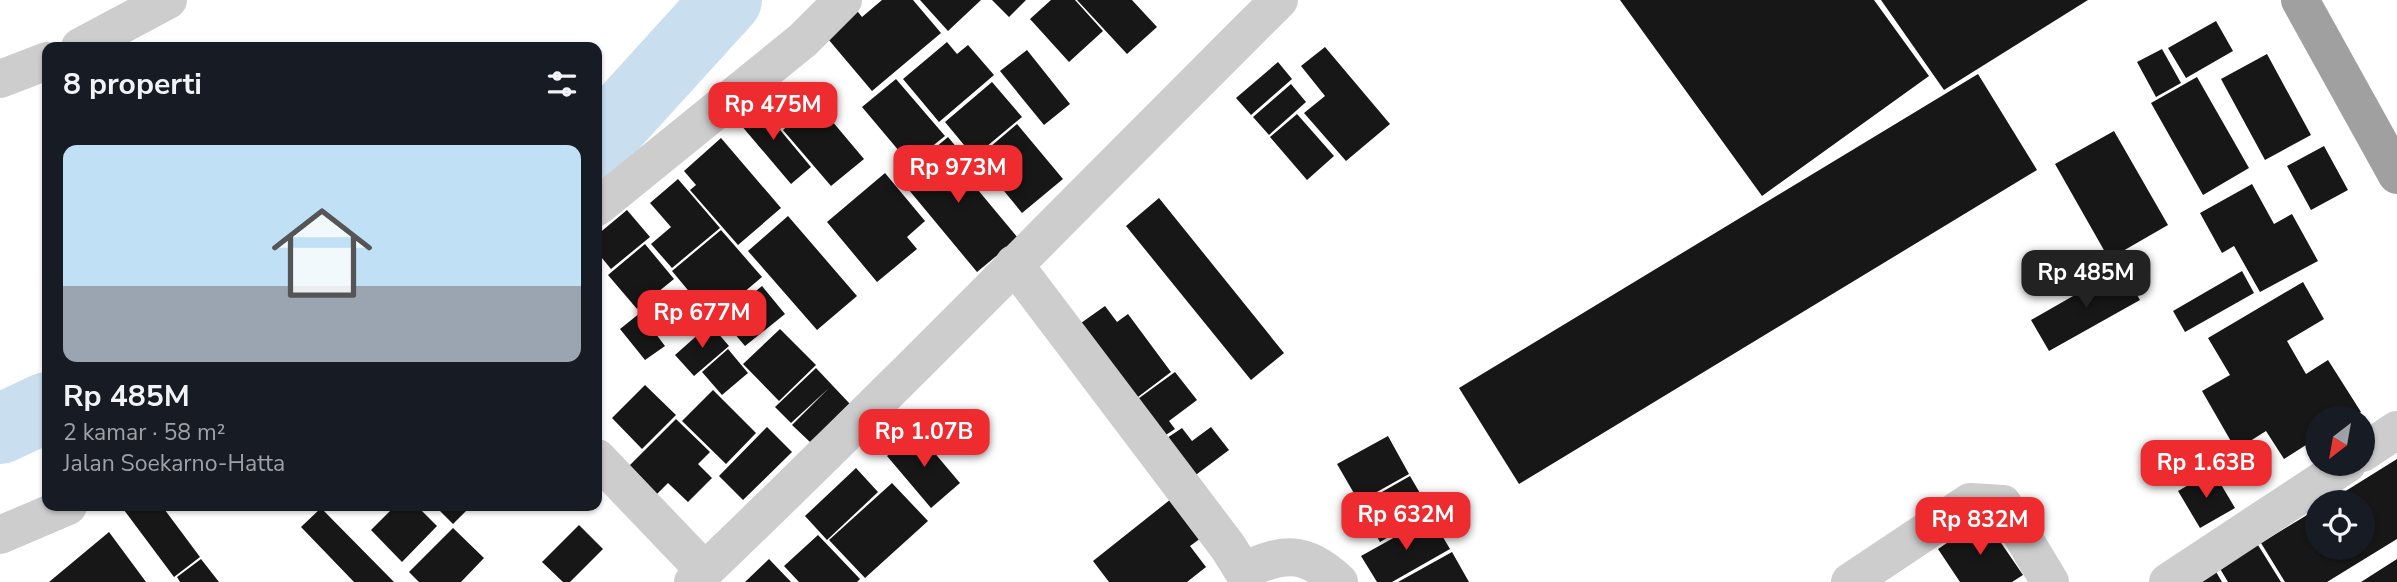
<!DOCTYPE html>
<html lang="id">
<meta charset="utf-8">
<style>
:root{--surface:#171b24;--page:#242831;--text:#f1f3f6;--muted:#9ea1a6;--accent:#ee2b2e}
body{margin:0;font-family:"Nunito Sans",sans-serif;background:var(--page);color:var(--text);height:100vh;display:flex;flex-direction:column;font-size:26px;white-space:nowrap}
*{box-sizing:border-box;margin:0}
p{font-size:23px;color:var(--muted)}
.icon{flex:none;width:38px;height:38px;fill:none;stroke:currentColor;stroke-width:2;stroke-linecap:round;stroke-linejoin:round}
.map{position:relative;flex:1;overflow:hidden}
.panel{position:absolute;left:42px;top:42px;width:560px;height:469px;display:flex;flex-direction:column;background:var(--surface);border-radius:14px;box-shadow:0 2px 5px #0004}
.panel>*{flex:none}
.needle{width:46px;rotate:211deg}
.tools{position:absolute;left:2305px;top:406px;display:grid;gap:14px}
.tools a{display:grid;place-items:center;width:70px;height:70px;border-radius:50%;background:var(--surface);box-shadow:0 2px 5px #0004;font-size:35px}
.price{position:absolute;translate:-50% -60px;padding:0 16px;border-radius:14px;background:var(--accent);color:#fff;font-size:23px;line-height:46px;filter:drop-shadow(0 2px 4px #0008)}
.price::after{content:'';position:absolute;left:50%;top:42px;width:21px;height:16px;margin-left:-10px;background:inherit;clip-path:polygon(0 0,100% 0,50% 100%)}
.price.current{background:#222;color:#fff}
ul{padding:0;list-style:none}
li{display:grid;align-content:center;gap:14px;height:371px;padding:0 21px}
li span{display:grid;place-items:center;height:217px;border-radius:14px;color:#555}
li>.icon{margin-inline-start:auto}
span .icon{width:126px;height:126px;fill:#fffc;stroke-width:1}
li b{font-size:30px}
h2{display:flex;justify-content:space-between;align-items:center;height:84px;padding:0 21px;font-size:30px}
.map>svg:first-child{display:block}
</style>
<div class="map">
<svg width="2397" height="582" viewBox="0 0 2397 582">
<rect width="100%" height="100%" fill="#fff"/>
<g fill="none" stroke-linecap="round" stroke-linejoin="round">
<path stroke="#c9deee" stroke-width="70" d="M597,143l130,-143
M0,429l47,-22"/>
</g>
<path fill="#171717" d="M882,0h31l28,33 -69,58 -49,-58 31,-26 8,10z
M920,0h61l-33,31z
M992,0h34l-17,17z
M1051,0h24l28,31 -34,31 -39,-43z
M1077,0h55l25,27 -30,27z
M1620,0h254l55,76 -167,120z
M1881,0h207l-144,90z
M2216,21l17,30 -47,27 -18,-30z
M947,42l10,12 11,-9 26,30 -55,47 -36,-43z
M1325,47l65,77 -44,37 -42,-48 21,-17 -24,-30z
M2162,49l19,34 -25,14 -19,-35z
M1027,50l43,54 -26,21 -44,-54z
M2267,54l44,81 -46,25 -44,-81z
M1278,62l14,17 -41,36 -15,-17z
M1978,74l59,96 -518,314 -60,-96z
M2197,77l52,91 -46,27 -52,-92z
M896,79l49,57 -35,28 -48,-57z
M992,82l30,35 -48,40 -29,-35z
M1291,84l15,18 -37,33 -16,-18z
M756,101l55,66 -20,17 -56,-66z
M816,102l48,57 -33,27 -48,-56z
M1297,114l37,42 -27,24 -37,-43z
M1017,124l46,55 -41,34 -45,-55z
M2114,131l54,94 -59,34 -54,-95z
M948,137l24,29 -9,6 55,66 -41,34 -78,-94z
M721,138l60,70 -43,37 -48,-55 6,-5 -12,-14z
M2324,146l24,44 -37,20 -24,-44z
M885,173l40,48 -18,16 10,12 -40,33 -50,-60z
M678,179l42,49 -48,40 -21,-24 20,-17 -21,-24z
M2252,184l22,40 18,-10 26,47 -58,31 -26,-46 -12,7 -22,-40z
M1159,198l125,155 -33,27 -125,-154z
M627,210l23,27 -39,32 -14,-17v-17z
M788,216l69,80 -40,34 -69,-79z
M721,230l41,47 -50,42 -40,-48z
M645,244l29,35 -37,30 -29,-34z
M2122,268l18,32 -91,51 -18,-31z
M2242,271l12,22 -69,39 -12,-21z
M2303,282l21,37 -37,22 19,33 22,-14 33,52 -11,6h-33v20l-33,21 -18,-28 -30,19 -34,-59 28,-16 -22,-37z
M762,286l23,28 -40,32 -23,-27z
M1105,306l12,16 11,-8 43,58 -41,31 -49,-80z
M640,313l25,33 -20,14 -25,-31z
M710,324l19,22 -35,30 -19,-21z
M780,329l36,36 -37,36 -36,-37z
M728,349l20,24 -26,22 -20,-23z
M816,368l34,36 -40,38 -18,-17 37,-37 -38,35 -16,-16z
M1175,372l22,28 -28,21 6,8 -17,11 -27,-36z
M645,385l31,30 -34,34 -30,-31z
M713,390l43,43 -30,31 -44,-43z
M676,419l34,33 -12,12 14,14 -24,24 -20,-19 -19,19 -28,-28z
M767,427l25,25 -49,48 -24,-24z
M1211,427l18,23 -40,30 -28,-38 21,-14 10,13z
M916,431l44,52 -29,25 -44,-52z
M1388,436l21,38 -50,28 -22,-38z
M2397,459v80l-70,43h-42l-24,-39 56,-34v39h45v-46h-34z
M856,468l22,24 -51,48 -22,-24z
M2213,471l22,37 -35,20 -22,-37z
M1410,476l21,36 -51,30 -21,-37z
M892,483l36,38 -63,57 -36,-38z
M1171,499l30,39 -11,8 16,21 -19,15h-78l-16,-21z
M121,506h41l38,51 -26,20z
M395,506h22l20,20 -35,36 -31,-32z
M435,506h36l-18,18z
M321,508l73,74h-40l-53,-55z
M1431,517l19,32 -58,33h-15l-16,-26z
M1984,518l39,57 -11,7h-52l-22,-33z
M579,525l24,24 -33,33h-7l-21,-20z
M453,528l31,30 -23,24h-42l-10,-10z
M109,532l37,50h-97z
M818,535l42,44 -3,3h-58l-15,-16z
M2258,545l23,37h-53l-9,-15z
M1452,552l17,30h-71z
M201,559l18,23h-39l-3,-5z
M769,559l22,23h-46z
M2397,559v23h-36z
M2215,570l7,12h-27z"/>
<g fill="none" stroke-linecap="round" stroke-linejoin="round">
<path stroke="#cdcdcd" stroke-width="38" d="M80,47l88,-47
M0,79l47,-18
M597,207l206,-167 40,-40
M1014,264l214,283 15,24c41,-19 62,-21 96,11
M2362,453l35,-23
M597,458l108,113
M0,535l68,-29
M693,582c199,-190 391,-388 586,-582
M1850,582l120,-80 33,2 47,78
M2168,582l179,-118"/>
<path stroke="#a0a0a0" stroke-width="38" d="M2300,0l97,175"/>
</g>
</svg>
<div class="tools">
<a><svg class="needle" viewBox="-14 -14 28 28"><path d="M0-13l5 13h-10z" fill="#e53935"/><path d="M0 13l5-13h-10z" fill="#9ea1a6"/></svg></a>
<a><svg class="icon" aria-label="locate" viewBox="0 0 24 24"><circle cx="12" cy="12" r="6"/><path d="M12 2v4M12 18v4M2 12h4M18 12h4"/></svg></a>
</div>
<b class="price" style="left:773px;top:142px">Rp 475M</b>
<b class="price" style="left:958px;top:205px">Rp 973M</b>
<b class="price current" style="left:2086px;top:310px">Rp 485M</b>
<b class="price" style="left:702px;top:350px">Rp 677M</b>
<b class="price" style="left:924px;top:469px">Rp 1.07B</b>
<b class="price" style="left:2206px;top:500px">Rp 1.63B</b>
<b class="price" style="left:1406px;top:552px">Rp 632M</b>
<b class="price" style="left:1980px;top:557px">Rp 832M</b>
<section class="panel">
<h2>8 properti<svg class="icon" aria-label="filters" viewBox="0 0 24 24"><path d="M4 7h16M4 17h16"/><circle cx="9" cy="7" r="2"/><circle cx="15" cy="17" r="2"/></svg></h2>
<ul>
<li><span style="background:linear-gradient(#bfe0f5 65%,#9aa5b1 0)"><svg class="icon" aria-label="home" viewBox="0 0 24 24"><path d="M3 11l9-7 9 7M6 9v11h12V9"/></svg></span><div><b>Rp 485M</b><p>2 kamar · 58 m²</p><p>Jalan Soekarno-Hatta</p></div></li>
</ul>
</section>
</div>
